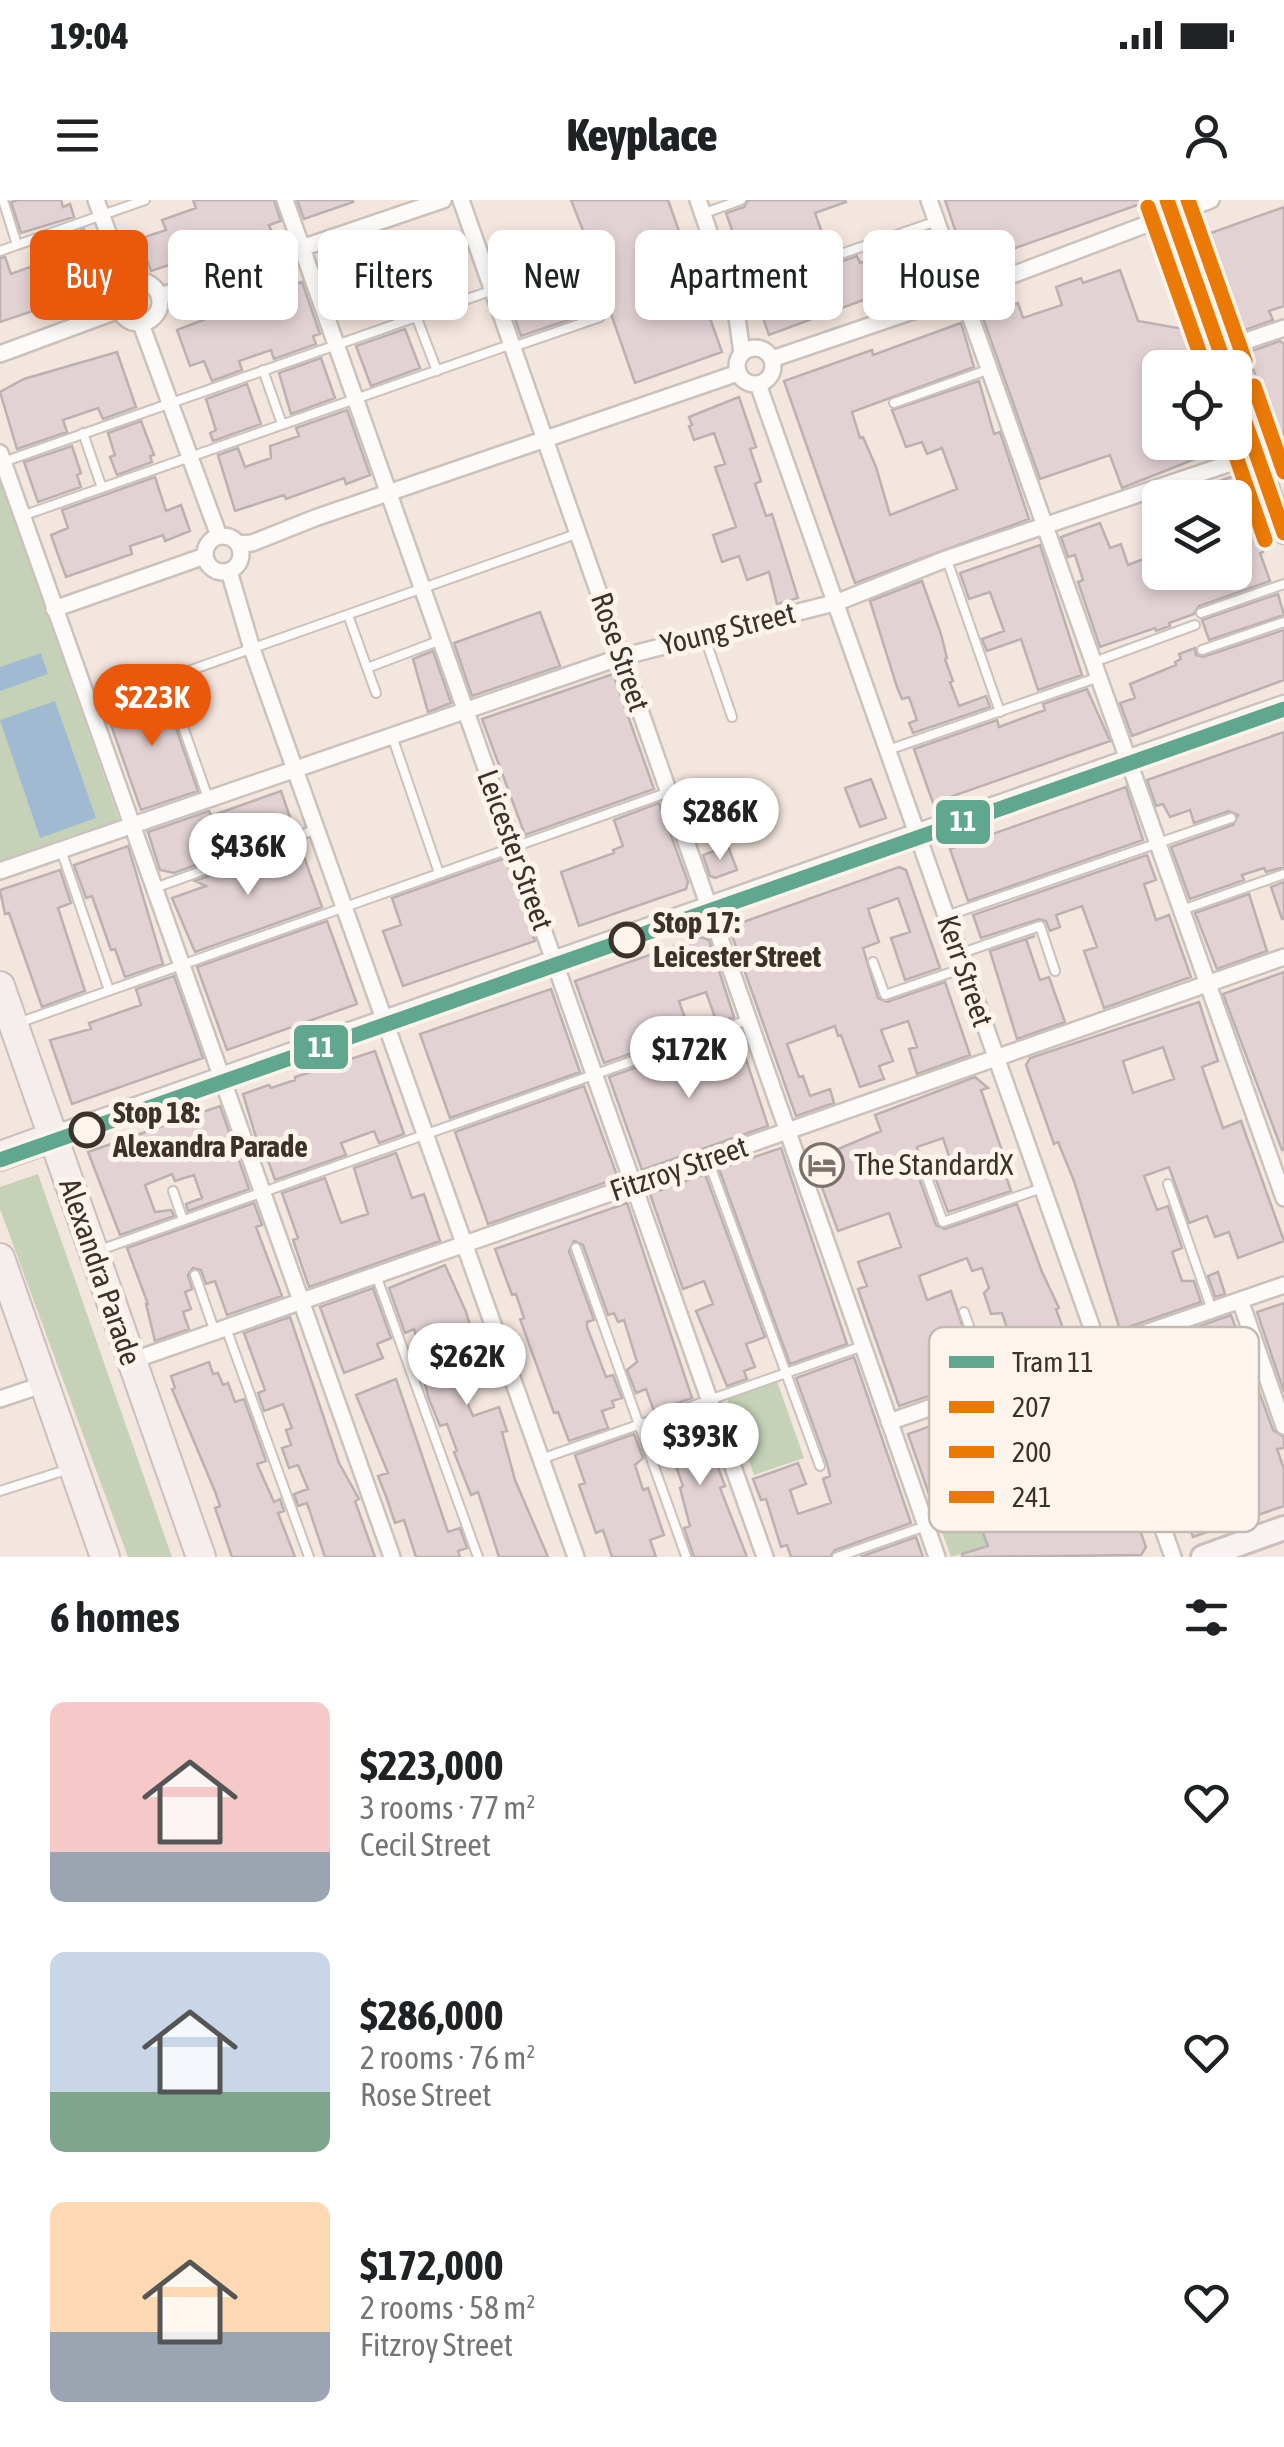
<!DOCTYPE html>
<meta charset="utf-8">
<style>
:root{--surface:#fff;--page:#f6f6f6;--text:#202124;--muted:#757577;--accent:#ea580c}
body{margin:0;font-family:"Asap Condensed",sans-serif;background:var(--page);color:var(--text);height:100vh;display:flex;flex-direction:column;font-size:38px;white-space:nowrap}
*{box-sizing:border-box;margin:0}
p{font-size:32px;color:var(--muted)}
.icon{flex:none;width:55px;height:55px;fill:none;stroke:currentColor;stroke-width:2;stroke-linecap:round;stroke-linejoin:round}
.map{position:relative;height:1357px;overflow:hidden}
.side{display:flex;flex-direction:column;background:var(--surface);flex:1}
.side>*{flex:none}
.hud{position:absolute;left:30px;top:30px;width:1225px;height:90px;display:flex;gap:20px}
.fabs{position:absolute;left:1142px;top:150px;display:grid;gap:20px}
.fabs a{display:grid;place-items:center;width:110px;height:110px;border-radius:15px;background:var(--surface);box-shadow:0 5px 15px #0003;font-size:50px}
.price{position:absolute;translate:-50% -85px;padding:0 22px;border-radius:35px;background:#fff;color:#222;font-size:32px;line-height:65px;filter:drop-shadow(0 2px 5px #0008)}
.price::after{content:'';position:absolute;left:50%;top:60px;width:30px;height:22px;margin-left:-15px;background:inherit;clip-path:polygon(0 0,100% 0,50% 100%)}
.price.on{background:var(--accent);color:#fff}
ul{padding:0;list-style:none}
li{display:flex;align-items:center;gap:30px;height:250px;padding:0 50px}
li span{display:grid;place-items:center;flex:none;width:280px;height:200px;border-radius:15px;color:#555}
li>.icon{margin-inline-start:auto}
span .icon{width:120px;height:120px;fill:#fffc;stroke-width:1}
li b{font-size:42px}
h2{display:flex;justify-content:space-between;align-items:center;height:120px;padding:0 50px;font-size:42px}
.chip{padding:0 35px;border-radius:15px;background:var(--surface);box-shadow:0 5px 15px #0003;font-size:35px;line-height:90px}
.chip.on{background:var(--accent);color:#fff}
.status{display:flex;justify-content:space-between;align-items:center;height:70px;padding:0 50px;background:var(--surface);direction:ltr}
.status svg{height:28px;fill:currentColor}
header{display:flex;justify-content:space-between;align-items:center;height:130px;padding:0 50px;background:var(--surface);font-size:45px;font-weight:800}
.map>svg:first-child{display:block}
</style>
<div class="status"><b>19:04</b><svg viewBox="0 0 49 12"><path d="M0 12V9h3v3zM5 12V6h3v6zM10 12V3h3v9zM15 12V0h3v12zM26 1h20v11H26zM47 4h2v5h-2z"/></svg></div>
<header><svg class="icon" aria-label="menu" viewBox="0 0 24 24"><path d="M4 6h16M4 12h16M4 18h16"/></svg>Keyplace<svg class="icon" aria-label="person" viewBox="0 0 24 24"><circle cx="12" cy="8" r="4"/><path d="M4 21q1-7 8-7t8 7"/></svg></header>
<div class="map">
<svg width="1284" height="1357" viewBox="0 0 1284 1357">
<rect width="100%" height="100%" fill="#f3e6de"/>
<path fill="#c5d2b8" d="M0,280l120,342 -120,41z
M38,974l134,383h-44l-128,-348v-22z
M777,1181l27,77 -50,17 -27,-77z
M1002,1229l11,31 -10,4 2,9 -3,11 -26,10 5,16 -5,3 11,32 -36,12 -21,-59 58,-20 -13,-39z"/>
<path fill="#a0bbd1" d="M41,453l7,21 -48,17v-24z
M55,501l41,117 -56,20 -40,-118z"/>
<path fill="#e2d2d4" stroke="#bbb1b0" stroke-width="2.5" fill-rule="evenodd" d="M18,0h43l2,7 7,-3 4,13 -53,16 -10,-31z
M193,0h81l7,21 -12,4 2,5 -36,12 -3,-6 -24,8 1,2 -24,9 2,4 -36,12 -12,-32 27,-9 -4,-10 34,-12z
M297,0h56v2l-49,17z
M571,0h97l54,152 -87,31 -25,-72 -12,-1 -77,26 -16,-47 83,-28 5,-5z
M748,0h97l1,2 -31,11 13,37 -79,28 -23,-65 18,-6z
M945,0h200l1,2 -179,63z
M1284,7v99l-15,5 4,9 -34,12 -34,-97z
M84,29l21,58 -105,35v-64l5,-1 6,17 33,-12 -6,-17z
M905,41l3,9 5,-2 2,4 18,-7 9,26 -173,64 -15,-43 103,-36 3,7 26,-9 -1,-5z
M1120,70l18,51 46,8 12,35 -10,4h-26v74h40l5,13 -83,33 -12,-33 -70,24 -58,-164 36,-12 5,15 39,-13 -6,-18 25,-9 2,5z
M302,82l18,52 -7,2 3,8 -42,15 -3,-9 -32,11 3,9 -30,11 -8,-20 -14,5 -13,-36z
M961,123l13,44 -122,45 8,26 3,-1 13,30 14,48 67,-26 -15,-41 -15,6 -5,-12 -16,5 -14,-37 87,-29 15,53 6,-2 29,87 -174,64 -71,-202 88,-31 1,5z
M405,129l15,39 -49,18 -15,-40z
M1280,141l4,3v90l-8,2 -15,-48 -15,-35z
M117,152l19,55 -33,12 -5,-11 -35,12 4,12 -50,17 -17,-57 24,-13z
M321,158l14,40 -44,16 -12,-41z
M247,184l14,40 -48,17 -3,-8 6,-3 -10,-31z
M739,197l17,50 -6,2 11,32 -6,3 11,32 6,-2 26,84 -21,6 -8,-32 -22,8 -8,-24 -17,6 -9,-27 23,-8 -21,-60 10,-3 -11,-31 -20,7 -5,-14 3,-1 -3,-8z
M347,210l23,65 -24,9 -2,-6 -58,21 -2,-4 -49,16 -17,-56 20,-7 7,19 26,-9 -1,-12 29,-10 -3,-8z
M141,221l13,34 -4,1 2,6 -35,13 -7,-18 5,-2 -7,-22z
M72,246l9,27 -4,2 4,12 -43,15 -14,-40z
M1236,275l27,77 -3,1 10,28 -71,25 -5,8 -25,9 1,3 -14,5 -1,-3 -55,19 -22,-65 5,-2 -8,-25 -7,2 -7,-20 39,-14 10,25 11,-4 7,21 26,-10 -9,-25 15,-6v48h75v-74l-57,-2z
M155,277l11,34 15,-6 9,26 -25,10 -2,-6 -33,11 2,8 -66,23 -15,-42 17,-7 -6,-18z
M1040,345l42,130 -44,15 -17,-51 -34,12 -5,-12 22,-8 -14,-39 -21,7 -9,-26z
M922,381l19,53 6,24 -2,1 8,22 -3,1 9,24 27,-10 4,11 -77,26 -4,-10 8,-3 -8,-23 -7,2 -5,-12 -27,-86z
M1278,394l6,21 -75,25 -7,-20z
M540,412l20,54 -88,30 -18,-53z
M1284,430v50l-152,56 -12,-33 15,-5 -5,-14 46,-19 -1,-3 6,-3 -2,-5 16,-6 1,7 7,2z
M433,451l18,52 -23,9 -15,-53z
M613,474l41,115 -129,46 -43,-116z
M162,488l36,103 -57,19 -36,-102z
M1087,489l23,52 -177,62 -19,-54 83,-29 2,7 16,-6 30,-11 -2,-6z
M1284,532v135l-18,5 -2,-4 -22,7 2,5 -54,19 -19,-52 62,-22 5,-10 -9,-4 -35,12 -4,-13 -20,7 -7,-13 -7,2 -9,-26z
M871,579l15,39 -26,9 -15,-39z
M1126,587l17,53 -175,61 -18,-52z
M281,591l13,38 -120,44 -14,-3 -12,-38 61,-21 2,5z
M659,603l29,79 -2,7 -107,37 -18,-54 53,-19 -1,-3 10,-4 -9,-26z
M299,643l23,64 -127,45 -23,-54 34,-12 -11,-5z
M128,646l35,118 -38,13 -10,-28 -4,1 -19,-54 -6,2 -12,-33z
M728,646l9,24 -22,8 -5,-2 -7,-21z
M1147,655l9,25 -12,4 12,36 13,-5 22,62 -87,31 -20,-57 13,-4 -15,-41 -26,9 4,12 -10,4 -4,-10 -7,-2 -58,19 -8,-23z
M505,658l30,83 -132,45 -20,-55 18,-6 -9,-27z
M899,667l7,3 34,98 -35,12 -14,-42 19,-6 -12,-34 -30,11 11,33 -16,6 15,50 9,4 58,-20 25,73 -53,19 -8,-25 8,-2 -9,-26 -27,9 12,31 -14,5 5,13 -24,8 -19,-52 -3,1 -3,-10 -48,18 12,33 4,-1 7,20 20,-7 4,14 -38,13 -67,-189z
M60,670l11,33 -13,5 27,83 -43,16 -33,-94 -4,1 -5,-24z
M1284,682v36l-2,1 -11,-32z
M1249,694l18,57 -50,18 -22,-56z
M327,721l30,83 -130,46 -30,-83z
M1035,736l-9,3 14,41 9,-3 16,45 -48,17 -27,-88z
M701,737l8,3 25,77 -17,6 -11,-31 -27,9 11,32 -86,30 -29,-82z
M1284,772v177l-2,1 -59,-156z
M174,776l29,82 -131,46 -22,-64 41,-11 -2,-6 52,-18 -5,-16z
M551,789l29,83 -130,46 -30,-84z
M1199,802l19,59 -16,6 21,61 18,-7 43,120 -46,17 -9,-26 -14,5 -8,-21 -18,7 -20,-56 -25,9 13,34 11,-4 14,42 -10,4 10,29h12l7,21 -81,28 -46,-149 -16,-39 -4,2 -28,-79 4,-7zM1163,847l11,32 -41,14 -10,-32z
M737,832l31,94 -126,44 -33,-93z
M375,851l29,83 -25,9 -5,-12 -33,12 5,12 -71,25 -10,-28 -4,2 -18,-60 26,-9 2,3 24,-8v-3z
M975,877l13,11 -7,2 27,78 -4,2 7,21 -63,21 -16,-43 19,-7 -8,-24 -26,9 2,7 -5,10 22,61 9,4 72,-25 25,68 17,36 -3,1 9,25 3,-1 5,13 -79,28 -4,-13 14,-5 -3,-9 11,-4 -10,-30 -11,1 -7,-21 5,-5 -7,-20 -10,3 -5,-13 -48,18 8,24 24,-9 29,88 -81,27 -41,-117 9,-3 -9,-24 43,-15 -12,-34 -51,18 -26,-71 69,-29 -6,-16z
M584,886l34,92 -130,46 -33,-92z
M220,906l29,83 -61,22 -2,-7 16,-6 -8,-23 -19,6 -3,-7 -27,11 10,27 16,-2 3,6 -54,19 -32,-83z
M781,948l66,196 -57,20 -71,-195z
M396,953l16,45 12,-4 16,47 -131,46 -16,-47 5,-2 -16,-45 43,-15 16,45 14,-5 13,-4 -14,-46z
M705,974l60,163 -19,7 9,23 -11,4 3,8 -20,7 -31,-75 17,-7 -9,-23 -21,8 -33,-95z
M254,1003l8,22 -6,2 26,69 -55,19 -12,-34 -9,3 -5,-14 -8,-2 -5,7 4,14 -7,3 6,17 -8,3 6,17 -34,12 -9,-37h2l-21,-56z
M627,1003l65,195 -38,13 -8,-22 -10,4 -9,-23 10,-8 -13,-42 -6,2 -4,-9 -6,2 -25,-70 -9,-4 -5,10 25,69 -7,2v5l19,50 7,-2 9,23 -10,3 2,6 -12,4 6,17 -39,13 -11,-29 -4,1 -34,-94 4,-1 -8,-24 -4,1 -17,-46z
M445,1065l21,47 14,47 -7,3 9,23 -19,8 10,23 26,-9 8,24 -5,1 13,48 33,77h-49l-21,-65 -7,3 -17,-43 3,-1 -10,-27 -7,2 -11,-27 -5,-18 8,-3 -5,-11 7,-3 -9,-23 -6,2 -5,-14 -9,4 -16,-45z
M1218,1072l7,22 -10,3 -7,-21z
M373,1088l18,50 -14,6 6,14 -39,15 -24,-66z
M1284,1103v89l-27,-80z
M1231,1115l42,115 11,7v11l-7,1 7,20v37l-91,31 -18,-50 56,-19 5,-7 -14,-43 7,-3 -29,-89z
M290,1117l49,146 20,36 -4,2 20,56h-50l-18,-54 -9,3 -4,-12 14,-5 -10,-24 -9,3 -7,-20 9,-3 -5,-15 6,-2 -9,-24 -19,7 -6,-18 7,-3 -21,-57z
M854,1157l57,166 -76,27 -5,7h-39l-4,-12 -6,2 -15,-48 -5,1 -8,-21 45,-16 8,21 -16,6 8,24 33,-11 -8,-24 7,-3 -3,-13 -31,-85z
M209,1162l4,12 5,-1 5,12 5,-2 7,19 9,-3 22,62 -9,3 17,38 6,-3 4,12 -6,2 17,44h-63l-17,-49 5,-2 -4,-12 -44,-105 3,-1 -4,-12z
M1082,1173l33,91 -61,21 14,39 62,-22 16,45 -5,8 -179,2v-3l26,-8 -8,-21 7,-3 -14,-40 -43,15 -22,-63 57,-20 4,12 29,-10 -4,-12zM1002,1228l12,32 -29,11 -11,-32z
M396,1179l52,153 12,-4 7,20 -9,3 2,6h-44l-12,-37 -9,3 -8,-24 -9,-23 10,-3 -32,-78z
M698,1212l27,74 -5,2 27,69h-53l-10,-29 6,-2 -10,-38 3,-2 -12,-34 -13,3 -9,-26z
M634,1234l9,24 -8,7 8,25 5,-2 16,47 -14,5 6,17h-44l-9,-27 -7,3 -17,-48 6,-2 -10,-28z
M916,1337l7,20h-63z"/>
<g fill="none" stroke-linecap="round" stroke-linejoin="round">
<g stroke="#ccc2bc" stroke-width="12">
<path id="lane" d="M3,0l14,45
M702,14l39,-14
M0,51l145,-51
M492,86l94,-32
M730,92l207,-71
M416,116l21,55
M513,147l87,-30
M263,170l19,54
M894,203l96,-34
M83,233l19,55
M3,262l490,-172
M22,316l490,-172
M947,360l53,152
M1201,413l83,-29
M348,415l28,78
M704,435l28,82
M1202,450l82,-28
M1094,462l101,-37
M367,468l74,-28
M166,478l42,120
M89,506l490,-173
M392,536l47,137
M888,550l211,-73
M61,650l48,140
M152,689l165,-60
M1182,710l102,-36
M946,716l285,-98
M959,754l81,-28 15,45
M873,762l12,33 79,-27
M18,823l651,-231
M708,960l112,306
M921,961l22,61 99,-34
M1168,984l44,126
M173,991l10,29
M576,1048l110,308
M97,1051l651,-231
M195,1075l20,57
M376,1075l102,282
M964,1112l27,75
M226,1128l83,229
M541,1259l322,-113
M1148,1288l81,-27 -49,-140
M0,1291l69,-22
M837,1357l89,-31"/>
</g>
<g stroke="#ccc2bc" stroke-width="20">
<path id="street" d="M96,0l31,84
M285,0l480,1357
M461,0l476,1357
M698,0l38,110 6,43
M929,0l355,998
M118 102a21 21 0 1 1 42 0a21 21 0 1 1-42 0Z
M160,96l283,-96
M141,124l78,212
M737 166a18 18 0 1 1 36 0a18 18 0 1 1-36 0Z
M1220,150l64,-22
M0,154l119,-44
M772,159l182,-62 257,-97
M758,184l415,1173
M0,253l392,1104
M205 354a18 18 0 1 1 36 0a18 18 0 1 1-36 0Z
M239,344l13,-1 63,-25 423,-145
M229,371l23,78 324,908
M54,409l151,-53
M0,671l621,-214 217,-55 108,-43 338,-114
M1240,1100l44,126
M131,1161l1153,-404
M0,1199l45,-15
M889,1222l395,-137"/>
</g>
<g stroke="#ccc2bc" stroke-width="25">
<path id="secondary" d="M1167,0l59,168
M1235,193l49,140
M53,937l1231,-431"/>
</g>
<g stroke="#cbbebb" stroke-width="28">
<path id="primary" d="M1203,1357l81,-29"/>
</g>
<g stroke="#cbbebb" stroke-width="32">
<path id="highway" d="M0,786l201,571
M0,956l53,-19
M0,1058l105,299"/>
</g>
<use href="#lane" stroke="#fdfbfa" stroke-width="8"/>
<use href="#street" stroke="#fdfbfa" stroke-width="15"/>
<use href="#secondary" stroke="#fbf7f6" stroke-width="20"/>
<use href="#primary" stroke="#f8f3f2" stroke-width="22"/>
<use href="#highway" stroke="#f6eeed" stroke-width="28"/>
<g stroke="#fef4ee" stroke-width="22">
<path id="bus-1" d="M1167,0l59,168
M1235,193l49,140"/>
</g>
<g stroke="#fef4ee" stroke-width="22">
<path id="bus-2" d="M1148,7l57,161
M1231,242l34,98"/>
</g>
<g stroke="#fef4ee" stroke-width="22">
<path id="bus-3" d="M1188,0l57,161
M1254,186l30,86"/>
</g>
<use href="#bus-1" stroke="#eb7a04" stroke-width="15"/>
<use href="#bus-2" stroke="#eb7a04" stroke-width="15"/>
<use href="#bus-3" stroke="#eb7a04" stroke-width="15"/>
<g stroke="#fef4ee" stroke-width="22">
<path id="tram-1" d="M0,960l1284,-451"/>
</g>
<use href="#tram-1" stroke="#61a790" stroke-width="15"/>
</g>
<defs>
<g id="hotel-ring" transform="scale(2.25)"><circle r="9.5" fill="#fef4ee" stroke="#7b716a" stroke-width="1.5"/><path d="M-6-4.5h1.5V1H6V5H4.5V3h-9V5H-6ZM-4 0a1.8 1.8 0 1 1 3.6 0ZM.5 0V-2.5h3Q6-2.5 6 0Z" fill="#7b716a"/></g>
</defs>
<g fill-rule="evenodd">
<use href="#hotel-ring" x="822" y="965"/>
</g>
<g fill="#fef4ee" stroke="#3b322c" stroke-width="5">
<circle cx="627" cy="740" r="16"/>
<circle cx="87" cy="930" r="16"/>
</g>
<g text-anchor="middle" stroke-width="10" stroke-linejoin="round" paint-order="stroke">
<g font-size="30" fill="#3b322c" stroke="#fef4ee">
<text transform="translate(728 429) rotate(-14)" y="10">Young Street</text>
<text transform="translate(620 452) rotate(71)" y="10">Rose Street</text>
<text transform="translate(515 650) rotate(70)" y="10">Leicester Street</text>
<text transform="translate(965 771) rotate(71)" y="10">Kerr Street</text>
<text transform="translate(679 969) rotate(-19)" y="10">Fitzroy Street</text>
<text transform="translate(100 1072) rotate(71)" y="10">Alexandra Parade</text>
</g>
<g font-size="30" font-weight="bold" fill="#3b322c" stroke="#fef4ee" text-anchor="start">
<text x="653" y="733">Stop 17:<tspan x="653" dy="34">Leicester Street</tspan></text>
<text x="113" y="923">Stop 18:<tspan x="113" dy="34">Alexandra Parade</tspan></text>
</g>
<g font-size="30" fill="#3b322c" stroke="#fef4ee" text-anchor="start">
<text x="854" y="975">The StandardX</text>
</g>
</g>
<rect x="929" y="1127" width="330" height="205" rx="15" fill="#fef4ee" stroke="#c4bab4" stroke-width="2.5"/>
<rect x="949" y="1156" width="45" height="12" fill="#61a790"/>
<rect x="949" y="1201" width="45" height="12" fill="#eb7a04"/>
<rect x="949" y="1246" width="45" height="12" fill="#eb7a04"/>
<rect x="949" y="1291" width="45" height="12" fill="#eb7a04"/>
<g font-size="28" fill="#3b322c">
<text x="1012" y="1172">Tram 11</text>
<text x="1012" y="1217">207</text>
<text x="1012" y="1262">200</text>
<text x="1012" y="1307">241</text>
</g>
<g stroke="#fef4ee" stroke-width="4">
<rect x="934" y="598" width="58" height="48" rx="10" fill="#61a790"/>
<rect x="292" y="823" width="58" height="48" rx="10" fill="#61a790"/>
</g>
<g font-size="28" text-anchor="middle" font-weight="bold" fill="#fff">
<text x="963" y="631">11</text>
<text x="321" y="857">11</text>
</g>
</svg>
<div class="fabs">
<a><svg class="icon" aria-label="locate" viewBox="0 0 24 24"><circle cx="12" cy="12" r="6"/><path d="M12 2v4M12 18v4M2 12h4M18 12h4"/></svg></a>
<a><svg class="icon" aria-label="layers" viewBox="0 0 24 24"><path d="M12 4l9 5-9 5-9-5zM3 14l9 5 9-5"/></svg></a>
</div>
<b class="price on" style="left:152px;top:549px">$223K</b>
<b class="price" style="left:720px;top:663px">$286K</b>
<b class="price" style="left:248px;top:698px">$436K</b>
<b class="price" style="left:689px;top:901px">$172K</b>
<b class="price" style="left:467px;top:1208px">$262K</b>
<b class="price" style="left:700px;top:1288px">$393K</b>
<div class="hud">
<a class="chip on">Buy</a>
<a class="chip">Rent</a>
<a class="chip">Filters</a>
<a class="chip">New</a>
<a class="chip">Apartment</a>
<a class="chip">House</a>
</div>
</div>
<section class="side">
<h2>6 homes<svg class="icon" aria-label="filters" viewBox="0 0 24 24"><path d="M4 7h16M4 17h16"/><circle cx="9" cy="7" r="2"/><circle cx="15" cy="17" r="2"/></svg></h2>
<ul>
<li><span style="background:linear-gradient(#f6c9c9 75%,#9aa5b1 0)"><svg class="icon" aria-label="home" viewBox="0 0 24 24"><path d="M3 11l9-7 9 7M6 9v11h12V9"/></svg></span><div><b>$223,000</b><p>3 rooms · 77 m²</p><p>Cecil Street</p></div><svg class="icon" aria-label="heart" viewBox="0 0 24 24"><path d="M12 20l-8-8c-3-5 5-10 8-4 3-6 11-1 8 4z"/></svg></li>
<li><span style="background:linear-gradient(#c9d6e8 70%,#7fa58c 0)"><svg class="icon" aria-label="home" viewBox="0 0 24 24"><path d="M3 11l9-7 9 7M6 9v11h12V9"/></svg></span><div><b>$286,000</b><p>2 rooms · 76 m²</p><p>Rose Street</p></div><svg class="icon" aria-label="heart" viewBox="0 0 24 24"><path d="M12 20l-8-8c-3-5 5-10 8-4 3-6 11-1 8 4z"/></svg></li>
<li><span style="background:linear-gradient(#ffd9b3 65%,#9aa5b1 0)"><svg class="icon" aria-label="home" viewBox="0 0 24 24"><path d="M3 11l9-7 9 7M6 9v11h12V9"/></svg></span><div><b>$172,000</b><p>2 rooms · 58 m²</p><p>Fitzroy Street</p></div><svg class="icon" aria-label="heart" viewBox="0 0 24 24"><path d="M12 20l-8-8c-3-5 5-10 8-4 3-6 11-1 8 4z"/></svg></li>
</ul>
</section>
